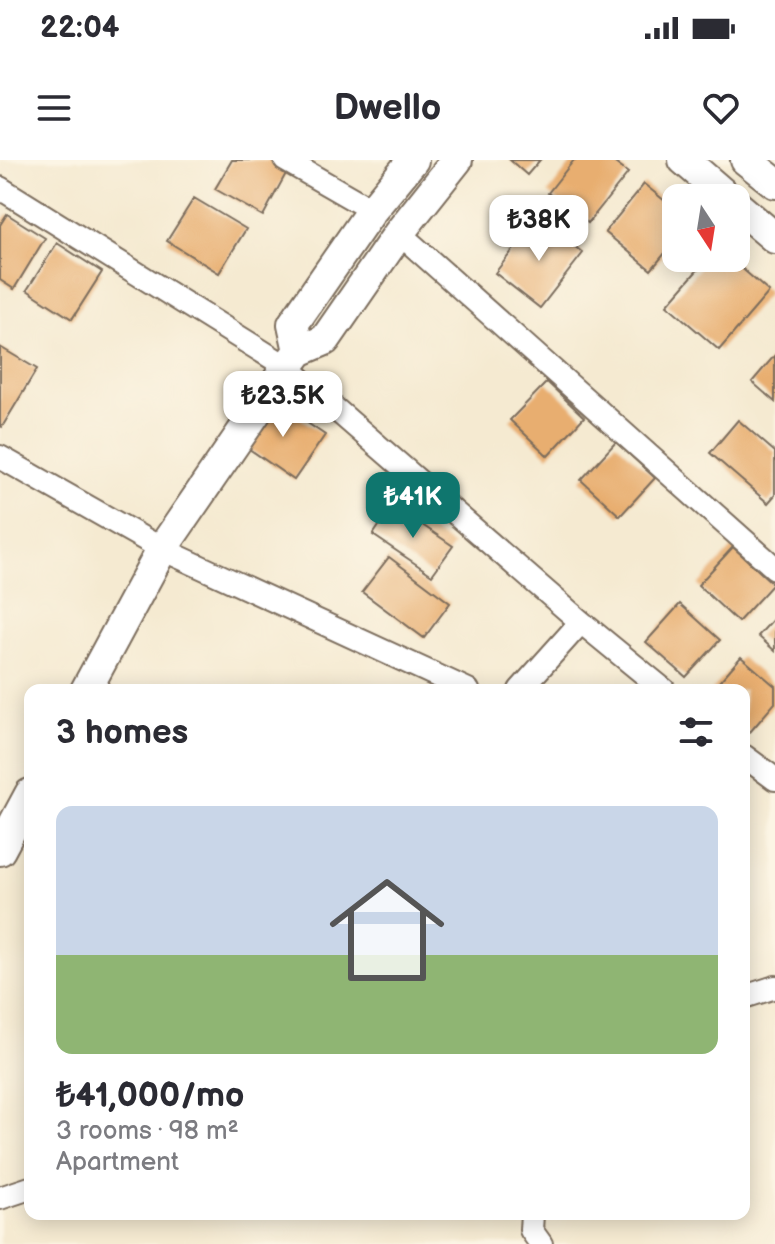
<!DOCTYPE html>
<meta charset="utf-8">
<style>
:root{--surface:#fff;--page:#f2f2f3;--text:#2b2b33;--muted:#7c7c81;--accent:#0f766e}
body{margin:0;font-family:"Balsamiq Sans",sans-serif;background:var(--page);color:var(--text);height:100vh;display:flex;flex-direction:column;font-size:30px;white-space:nowrap}
*{box-sizing:border-box;margin:0}
p{font-size:26px;color:var(--muted)}
.icon{flex:none;width:44px;height:44px;fill:none;stroke:currentColor;stroke-width:2;stroke-linecap:round;stroke-linejoin:round}
.map{position:relative;flex:1;overflow:hidden}
.panel{position:absolute;left:24px;top:524px;width:726px;height:536px;display:flex;flex-direction:column;background:var(--surface);border-radius:16px;box-shadow:0 4px 20px #0003}
.panel>*{flex:none}
.needle{width:52px;rotate:168deg}
.controls{position:absolute;left:662px;top:24px;display:grid;gap:16px}
.controls a{display:grid;place-items:center;width:88px;height:88px;border-radius:16px;background:var(--surface);box-shadow:0 4px 20px #0003;font-size:40px}
.price{position:absolute;translate:-50% -68px;padding:0 18px;border-radius:16px;background:#fff;color:#222;font-size:26px;line-height:52px;filter:drop-shadow(0 2px 4px #0008)}
.price::after{content:'';position:absolute;left:50%;top:48px;width:24px;height:18px;margin-left:-12px;background:inherit;clip-path:polygon(0 0,100% 0,50% 100%)}
.price.current{background:var(--accent);color:#fff}
ul{padding:0;list-style:none}
li{display:grid;align-content:center;gap:16px;height:424px;padding:0 32px}
li span{display:grid;place-items:center;height:248px;border-radius:16px;color:#555}
li>.icon{margin-inline-start:auto}
span .icon{width:144px;height:144px;fill:#fffc;stroke-width:1}
li b{font-size:34px}
h2{display:flex;justify-content:space-between;align-items:center;height:96px;padding:0 32px;font-size:34px}
.status{display:flex;justify-content:space-between;align-items:center;height:56px;padding:0 40px;background:var(--surface);direction:ltr}
.status svg{height:22px;fill:currentColor}
header{display:flex;justify-content:space-between;align-items:center;height:104px;padding:0 32px;background:var(--surface);font-size:36px;font-weight:800}
.map>svg:first-child{display:block}
</style>
<div class="status"><b>22:04</b><svg viewBox="0 0 49 12"><path d="M0 12V9h3v3zM5 12V6h3v6zM10 12V3h3v9zM15 12V0h3v12zM26 1h20v11H26zM47 4h2v5h-2z"/></svg></div>
<header><svg class="icon" aria-label="menu" viewBox="0 0 24 24"><path d="M4 6h16M4 12h16M4 18h16"/></svg>Dwello<svg class="icon" aria-label="heart" viewBox="0 0 24 24"><path d="M12 20l-8-8c-3-5 5-10 8-4 3-6 11-1 8 4z"/></svg></header>
<div class="map">
<svg width="775" height="1084" viewBox="0 0 775 1084">
<rect width="100%" height="100%" fill="#fcf5e5"/>
<filter id="ink" filterUnits="userSpaceOnUse"><feTurbulence type="fractalNoise" baseFrequency=".0125" numOctaves="2"/><feDisplacementMap in="SourceGraphic" scale="16" xChannelSelector="R" yChannelSelector="G"/><feConvolveMatrix kernelMatrix="1 2 1 2 8 2 1 2 1" color-interpolation-filters="sRGB"/></filter>
<filter id="wash" filterUnits="userSpaceOnUse"><feTurbulence type="fractalNoise" baseFrequency=".006" numOctaves="4" result="noise"/><feDisplacementMap in="SourceGraphic" scale="32" xChannelSelector="R" yChannelSelector="G"/><feGaussianBlur stdDeviation="1.8" result="paint"/><feColorMatrix in="noise" values="0 0 0 0 0 0 0 0 0 0 0 0 0 0 0 0 0 1.4 0 .05"/><feComposite in="paint" operator="in"/></filter>
<g filter="url(#wash)">
<rect width="100%" height="100%" fill="#f5ead1"/>
<g id="blocks">
<path fill="#e8ae70" d="M232,0h43l14,8 -26,48 -48,-27z
M510,0h30l-13,15z
M574,0h37l17,13 -40,50 -40,-30z
M644,24l32,26v30l-25,30 -46,-38z
M194,38l52,31 -27,44 -52,-32z
M7,54l38,24 -31,51 -14,-9v-55z
M538,58l45,35 -43,55 -45,-35z
M57,83l45,29 -30,47 -45,-29z
M708,98h22l39,34 -50,58 -52,-45z
M0,187l37,22 -35,58 -2,-1z
M775,195v47l-23,-20z
M547,222l37,35 -36,39 -38,-36z
M272,239l53,36 -31,45 -52,-36z
M738,260l37,32v43l-7,8 -58,-50z
M616,282l39,36 -35,38 -39,-36z
M393,345l60,41 -21,29 -59,-40z
M733,387l40,37 -35,38 -40,-37z
M389,397l61,46 -26,35 -62,-46z
M680,444l40,36 -34,37 -40,-35z
M775,457v34l-17,-15z
M741,497l34,29v17l-25,29 -6,-5v-37h-32z"/>
</g>
</g>
<g filter="url(#ink)">
<use href="#blocks" fill-opacity="0" stroke="#7c6d5d" stroke-width="2"/>
<g fill="none" stroke-linecap="round" stroke-linejoin="round">
<g stroke="#7c6d5d" stroke-width="26">
<path id="street" d="M285,0l87,50
M0,28l287,179 294,255 83,68
M399,73l376,335
M0,297l162,92 306,141
M520,530l61,-68
M744,596l31,23
M744,837l31,-10
M0,1038l30,-10
M532,1054l-1,16 10,14"/>
</g>
<g stroke="#7c6d5d" stroke-width="34">
<path id="secondary" d="M684,0l44,38
M746,0l29,23
M736,45l39,33
M299,191l-6,-27 79,-114 41,-50
M86,530l76,-141 125,-182 12,-16 26,-11 74,-107 58,-73
M0,690l30,-56"/>
</g>
<use href="#street" stroke="#fff" stroke-width="22"/>
<use href="#secondary" stroke="#fff" stroke-width="30"/>
</g>
</g>
</svg>
<div class="controls">
<a><svg class="needle" viewBox="-14 -14 28 28"><path d="M0-13l5 13h-10z" fill="#e53935"/><path d="M0 13l5-13h-10z" fill="#7c7c81"/></svg></a>
</div>
<b class="price" style="left:539px;top:103px">₺38K</b>
<b class="price" style="left:283px;top:279px">₺23.5K</b>
<b class="price current" style="left:413px;top:380px">₺41K</b>
<section class="panel">
<h2>3 homes<svg class="icon" aria-label="filters" viewBox="0 0 24 24"><path d="M4 7h16M4 17h16"/><circle cx="9" cy="7" r="2"/><circle cx="15" cy="17" r="2"/></svg></h2>
<ul>
<li><span style="background:linear-gradient(#c9d6e8 60%,#8fb573 0)"><svg class="icon" aria-label="home" viewBox="0 0 24 24"><path d="M3 11l9-7 9 7M6 9v11h12V9"/></svg></span><div><b>₺41,000/mo</b><p>3 rooms · 98 m²</p><p>Apartment</p></div></li>
</ul>
</section>
</div>
